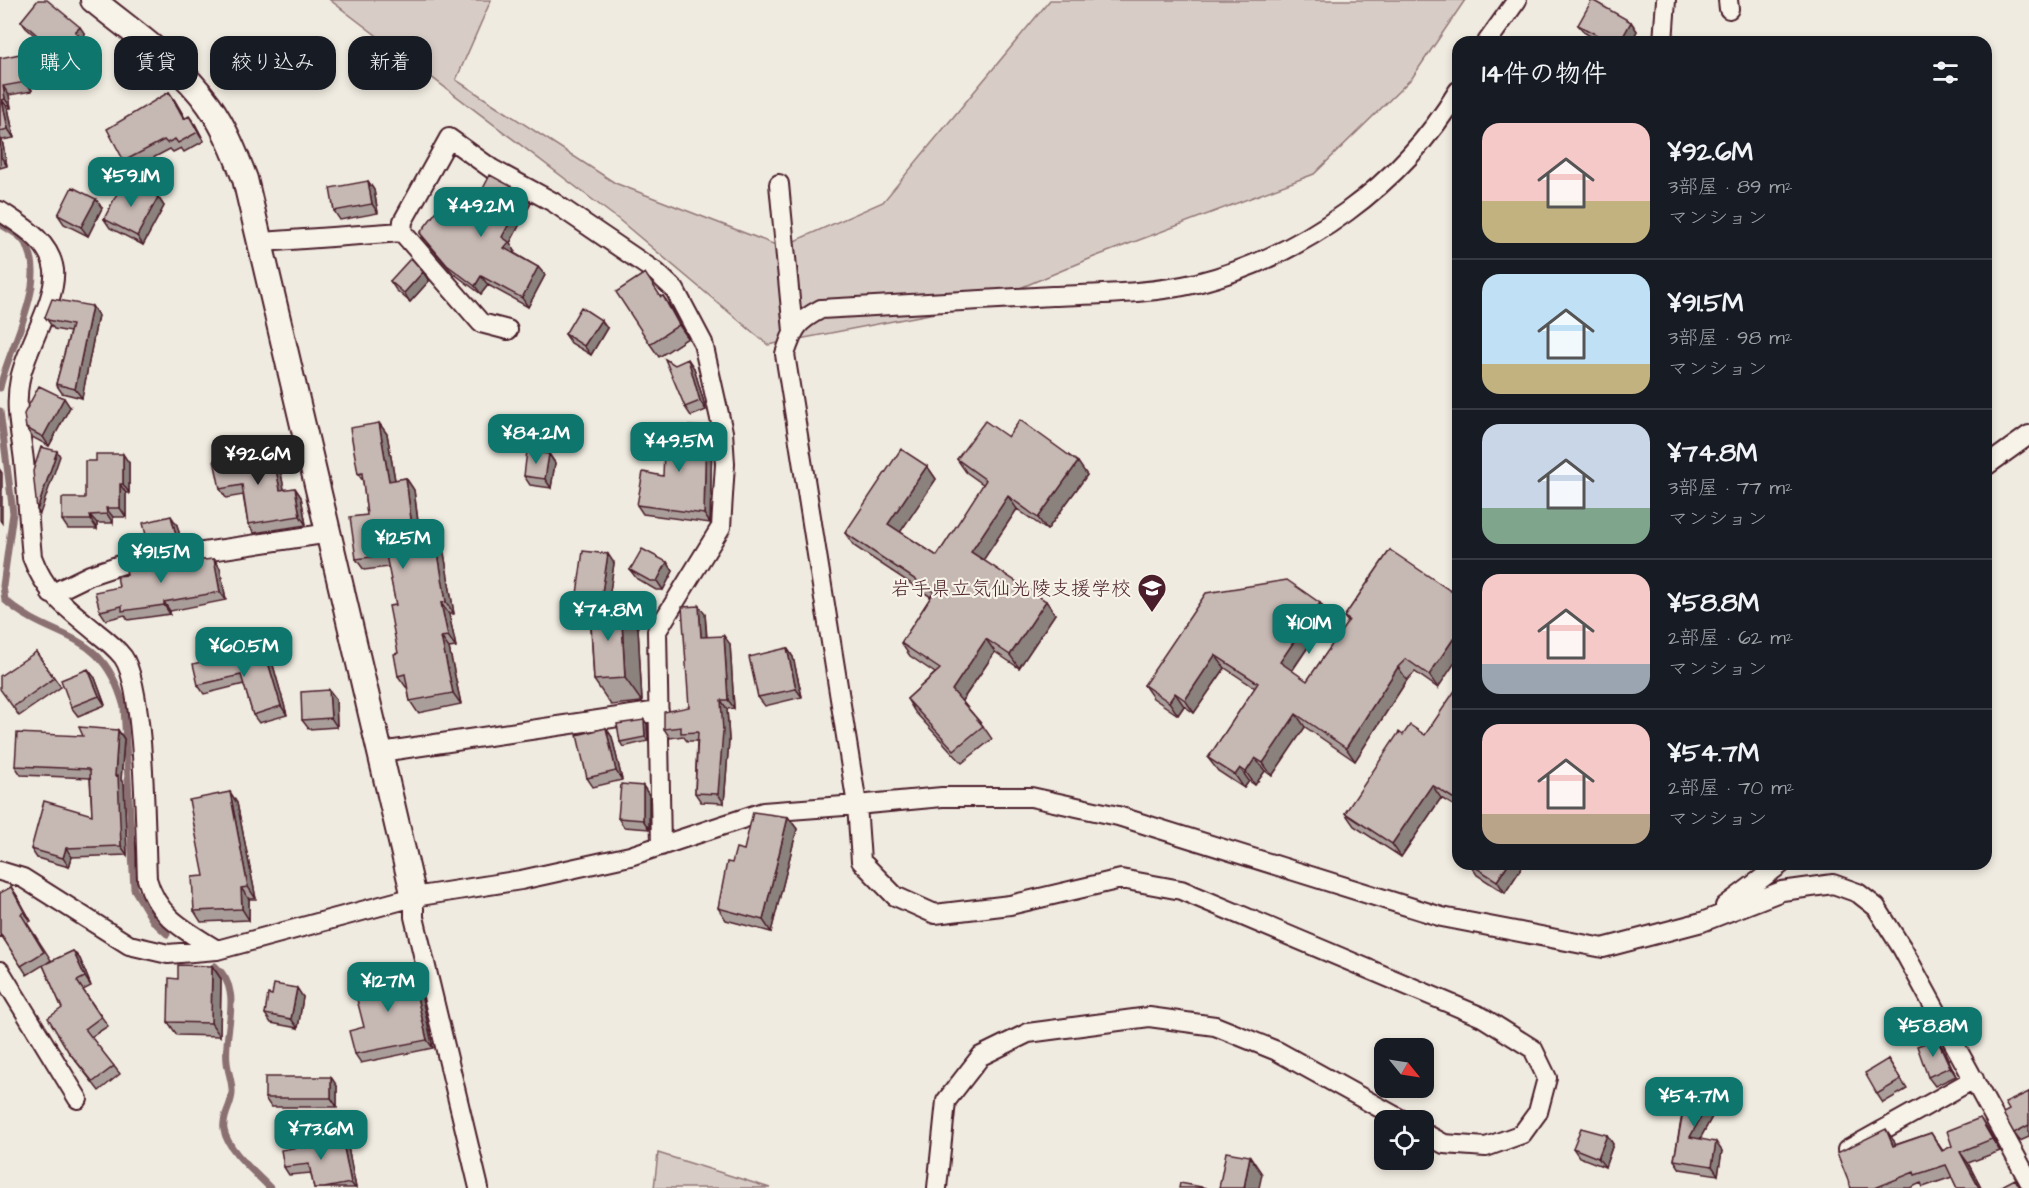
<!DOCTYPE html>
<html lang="ja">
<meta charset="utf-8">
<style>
:root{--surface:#171b24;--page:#242831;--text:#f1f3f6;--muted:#9ea1a6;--line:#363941;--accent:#0f766e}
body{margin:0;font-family:"Architects Daughter","Klee One",sans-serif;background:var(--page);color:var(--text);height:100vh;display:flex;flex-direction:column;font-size:22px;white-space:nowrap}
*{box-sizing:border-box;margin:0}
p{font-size:20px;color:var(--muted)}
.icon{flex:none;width:33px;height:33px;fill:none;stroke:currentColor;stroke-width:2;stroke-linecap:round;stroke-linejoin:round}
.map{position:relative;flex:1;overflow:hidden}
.details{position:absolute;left:1452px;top:36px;width:540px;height:834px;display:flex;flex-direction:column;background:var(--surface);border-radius:18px;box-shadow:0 3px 9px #0003}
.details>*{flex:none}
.banner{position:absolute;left:18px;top:36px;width:570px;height:54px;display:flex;gap:12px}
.needle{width:39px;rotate:120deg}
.buttons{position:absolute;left:1374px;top:1038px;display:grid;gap:12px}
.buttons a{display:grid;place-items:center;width:60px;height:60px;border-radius:12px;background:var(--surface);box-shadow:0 3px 9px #0003;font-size:30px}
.price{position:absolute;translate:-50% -51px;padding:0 14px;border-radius:12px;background:var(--accent);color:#fff;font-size:20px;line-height:39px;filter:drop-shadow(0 2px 3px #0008)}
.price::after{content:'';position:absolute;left:50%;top:36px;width:18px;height:14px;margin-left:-9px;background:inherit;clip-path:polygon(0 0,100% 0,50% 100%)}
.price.on{background:#222;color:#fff}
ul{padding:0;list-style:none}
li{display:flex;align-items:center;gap:18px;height:150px;padding:0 30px}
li+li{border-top:2px solid var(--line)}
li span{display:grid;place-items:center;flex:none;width:168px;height:120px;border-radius:18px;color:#555}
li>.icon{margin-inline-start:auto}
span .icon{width:72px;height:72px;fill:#fffc;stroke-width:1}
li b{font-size:26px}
h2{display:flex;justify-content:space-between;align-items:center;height:72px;padding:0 30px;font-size:26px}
.tag{padding:0 21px;border-radius:18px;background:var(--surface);box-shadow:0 3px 9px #0003;font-size:21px;line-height:54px}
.tag.on{background:var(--accent);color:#fff}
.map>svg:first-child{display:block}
</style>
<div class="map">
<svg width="2029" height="1188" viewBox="0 0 2029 1188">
<rect width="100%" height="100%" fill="#f0ebe0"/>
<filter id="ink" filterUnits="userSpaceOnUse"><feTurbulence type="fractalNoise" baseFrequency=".0167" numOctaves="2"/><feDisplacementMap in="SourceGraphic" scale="12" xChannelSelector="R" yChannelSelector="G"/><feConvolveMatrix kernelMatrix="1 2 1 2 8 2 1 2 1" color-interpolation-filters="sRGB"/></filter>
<g filter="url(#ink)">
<path fill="#d8cdc6" stroke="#917678" stroke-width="1.5" d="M330,0h161l-35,80 159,103 166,64 102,-45 167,-202h415l-53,78 -98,96 -220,83 -112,47 -214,41 -150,-126z
M658,1153l112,35h-116z"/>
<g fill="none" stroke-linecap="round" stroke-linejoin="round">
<path stroke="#8b6f72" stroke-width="7" d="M0,224c6,4 14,8 20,13 36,35 -13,112 -20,151
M0,411l13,102 -10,73 2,14c50,44 97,26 119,107l10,182 19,32 14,13
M215,966c30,25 8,63 12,96 1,11 6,21 5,32 -1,13 -10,22 -8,36 4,21 31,42 46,58"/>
<g stroke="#4a1f2b" stroke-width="22">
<path id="minor" d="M1728,0l1,9
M1487,42l30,-42
M1663,42l3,-42
M1458,91c-56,94 -155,165 -261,192 -46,11 -97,11 -145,13 -77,5 -154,9 -231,13 -25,13 -27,19 -36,45l72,451 85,-8h89l87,19 324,101 161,31 99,-26 80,-31 51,-7 25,9 18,14 26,41 127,233
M779,184l14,147
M0,211c22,15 50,30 54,59 3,30 -28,78 -34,109 -6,28 1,54 4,82 3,32 5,64 8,96 14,37 34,50 64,75 9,7 19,15 27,25 22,31 22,176 24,222 11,39 38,51 70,71
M402,232l1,-11 46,-83 43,31 61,33 103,70 19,18 28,53 20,89 2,32 -4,63 -64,104 4,215
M262,242l140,-10 79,91 27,7
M1986,466l43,-31
M51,594l39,-19 33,-11 207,-31
M381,752l278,-41
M0,871l23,7 106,67 39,9 49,-4 197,-53 107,-17 109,-24 133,-44 94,-7 4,56 34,35 40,18 75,-9 111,-26 60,11 301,127 51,32 14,29 -9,34 -16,22 -36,13 -42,-3 -20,-11
M414,897v20l65,271
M1725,906l56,-42
M0,971l78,128
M1847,1150l127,-71
M937,1188l9,-87 35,-45 47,-23 121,-16 66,9 62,25 125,69"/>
</g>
<g stroke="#4a1f2b" stroke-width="28">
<path id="tertiary" d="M93,0c39,32 86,63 116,105 16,23 26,48 36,74l169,718"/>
</g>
<use href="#minor" stroke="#f7f3e8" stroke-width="18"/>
<use href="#tertiary" stroke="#f7f3e8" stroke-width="24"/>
</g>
<path fill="#aa9e9a" stroke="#4a1f2b" stroke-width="1.5" d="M21,21l64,13 -3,4 8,9 -18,21 -46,-40z
M1631,22l6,9 -6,11h-31l-15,-9 -7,-8z
M0,58l26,5 6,28 -23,4 2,13h-3l6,30 -12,2 5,26 -7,2z
M169,92l6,9 10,17 10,6 9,17 -20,11 -3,-4 -8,4 -3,-3 -40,21 -6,-9z
M368,181l6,9 4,23 -38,7 -6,-9z
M158,197l6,9 -21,39 -33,-17 -6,-9z
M531,203l-21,40 5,8 -1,2 24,14 7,8 -17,32 -40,-22 -7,9 -28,-21 -27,-31 -6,-9 53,-25z
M102,208l-14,28 -24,-12 -6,-9z
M423,272l6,9 -19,21 -14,-12 -6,-9z
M663,296l9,13 16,29 -29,19 -9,-13 11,-47z
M98,315l-16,83 -20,-5 -6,-9 14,-52 -16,-3 -9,-12z
M607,328l-16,27 -20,-12 -6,-9z
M675,365l19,3 12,42 -15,6 -6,-9z
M70,407l-21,39 -17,-9 -6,-9z
M379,423l8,11 8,46 11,-2 8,12 7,54 23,9 10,61h-5l7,33 -7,1 12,56 -43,9 -8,-12 -3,-14h-1l-8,-11v-23l-2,-48 -7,-38 -25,3 -8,-11 11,-44 -4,-34 -5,-7z
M706,427l6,8 -2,88 -67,-9 -6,-9z
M1008,437l79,38 -40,55 -30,-21 -34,51 72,54 -36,54 -24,-16 -33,49 21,25 9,13 -30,24 -47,-51 -8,-13 28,-26 -25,-17 -9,-13 30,-46 -77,-51 -9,-13 82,-67 9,13 -36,53 37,24 47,-71 -18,-13 -9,-13z
M549,454l6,9 -4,25 -21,-3 -6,-9z
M278,458l6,32 11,-2 6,9 5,28 -52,8 -6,-9 -5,-29 -17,3 -6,-9z
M129,463v30h-3v24h-13v6h-16v6h-29l-6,-9 23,-22z
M177,525l5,19 -28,4 -7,-9z
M1390,550l48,138 -23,-16 -8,8 -52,81 -50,-34 -33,49 -7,-5 -10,14 -6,-4 -5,7 -26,-17 -10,-13 47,-70 -30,-20 -31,45 -10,-7 -6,9 -25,-17 -9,-13 176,-82 9,13 -37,55 15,10 41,-59 -4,-5z
M181,557l4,5 29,-3 6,9 6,32 -56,11v3l-42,6 -3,-5 -19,5 -6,-9 19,-24 8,-12z
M667,562l6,9 -10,19h-7l-19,-11 -7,-9z
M614,563l-6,41 30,24 4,74 -31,3 -17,-25 -4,-69 -8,-1 -6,-9z
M705,614l2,23 23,7 4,64 -7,1 2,31 -5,63 -23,-1 -6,-9 2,-52h-10l-4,-5 -13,2 -6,-9 25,-22z
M787,648l6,9 9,40 -37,9 -7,-9z
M264,649l7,9 16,57 -28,8 -6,-8 -9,-31 -40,10 -6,-9 30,-30 3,4z
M36,652l25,35 -42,29 -6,-9z
M95,678l10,27 -27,11 -7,-9z
M329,690l7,9 1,28 -28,2 -7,-9z
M1458,690v118l-17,-10 -40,59 -47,-31 -9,-13 58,-78h22z
M644,720l3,4 1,17 -25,6 -3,-5z
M606,728l6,9 10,43 -29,7 -6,-9z
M118,730l6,9 -3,41 3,4 3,71 -55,2 -3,10 -32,-9 -6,-9 61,-34 -2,-37 -69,-3 -6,-9 68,-30z
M643,786l6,9v34l-25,-2 -6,-9z
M230,792l7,11 19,96h-7v21l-48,2 -7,-11z
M788,817l9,12 -26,103 -45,-12 -8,-12 14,-45z
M1470,864h54l-19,29 -28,-18z
M11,887l6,9 14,25 -4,2 24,37 -4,3 26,-12 7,8 11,27 -8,4 25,36 -17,11 29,37 -21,17 -31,-40 -6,-43 -19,-43 -16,10 -25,-39 -2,1v-44z
M212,966l9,13 -1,57 -43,-1 -9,-13 10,-43z
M417,976l16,72 -72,15 -6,-9 9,-27z
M272,995l31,2 -5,31 -27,-5 -6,-9z
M1943,1048l13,28 -21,10 -7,-9z
M1888,1059l19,30 -24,14 -6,-9z
M337,1086v21h-66l-6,-9z
M2029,1092v45l-9,4 -6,-8 -5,-23z
M1714,1093l6,9 -20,37 22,12 -4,24 -38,-6 -6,-9 8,-45 -4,-6z
M1988,1130l12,21 -32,12 13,25h-24l-5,-11 -29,10 -2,-4 -11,5h-59l43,-47 1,4 36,-12 12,18z
M341,1133l6,9 9,46h-42l-3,-15 -22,2 -5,-8 21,-21z
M1607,1135l6,9 -8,23 -26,-10 -6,-9z"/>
<path fill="#8b817d" stroke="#4a1f2b" stroke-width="1.5" d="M1631,22l6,9 -6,11h-11z
M80,27l5,7 -5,5 -5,-7z
M84,40l6,7 -18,21 -5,-7z
M20,54l6,9 6,28 -6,-9z
M3,86l6,9 2,13 -6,-9z
M169,92l6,9 15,26 -6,-8z
M2,100l6,8 6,30 -6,-9z
M189,116l6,8 9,17 -6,-9z
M0,138l2,2 5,26 -6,-9z
M368,181l6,9 4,23 -6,-9z
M525,194l6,9 -21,40 5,8 -5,6 -6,-9 -2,-11z
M158,197l6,9 -21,39 -6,-9z
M96,199l6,9 -14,28 -7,-9z
M538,267l7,8 -17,32 -6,-9z
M423,272l6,9 -19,21 -6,-9z
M481,276l7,9 -7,9 -6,-8z
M663,296l9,13 16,29 -9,-13z
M92,306l6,9 -16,83 -7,-9z
M601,320l6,8 -16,27 -7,-9z
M688,359l6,9 12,42 -6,-9z
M64,398l6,9 -21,39 -6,-9z
M379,423l8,11 10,58 -8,-11z
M706,427l6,8 -2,88 -6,-9z
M272,449l6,9 8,41 -6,-9z
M57,451l3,5 -20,58 -3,-4z
M123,454l6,9v30l-6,-9z
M549,454l6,9 -4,25 -6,-9z
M1078,462l9,13 -40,55 -9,-12z
M927,466l9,13 -39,58 -9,-13z
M0,470l2,3v50l-2,-3z
M406,478l8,12 8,66 -8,-12z
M120,484l6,9v24l-6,-9z
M295,488l6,9 5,28 -6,-9z
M1008,496l9,13 -37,56 -9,-13z
M106,508l7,9v6l-6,-9z
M90,515l7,8v6l-6,-9z
M171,516l6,9 5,19 -6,-9z
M436,541l8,12 10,61 -8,-12z
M608,554l6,9 -7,50 -7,-8z
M214,559l6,9 6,32 -6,-8z
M667,562l6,9 -10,19 -6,-9z
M1046,601l9,13 -36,54 -9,-13z
M164,602l6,9v3l-6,-9z
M441,603l8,11 7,33 -8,-11z
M1320,603l9,13 -40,59 -9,-13z
M621,604l17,24 4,74 -17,-24z
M699,606l6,8 2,32 -6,-9z
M1458,632v26l-20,30 -9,-13z
M724,636l6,8 4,64 -6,-8z
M441,637l8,11 12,56 -8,-11z
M986,639l9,13 -34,50 -9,-12z
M787,648l6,9 9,40 -6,-8z
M264,649l7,9 16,57 -6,-9z
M1215,655l10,13 -31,45 -9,-13z
M1398,667l9,13 -52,81 -9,-13z
M88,669l7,9 10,27 -6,-9z
M329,690l7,9 1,28 -6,-9z
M1175,693l9,13 -6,9 -9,-13z
M721,700l6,9 2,31 -5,63 -6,-9z
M1296,714l9,13 -33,49 -9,-13z
M644,720l3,4 1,17 -3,-4z
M606,728l6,9 10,43 -6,-9z
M118,730l6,9 -3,41 3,4 3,71 -6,-9 -6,-70z
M1255,758l10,13 -10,14 -9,-13z
M1240,768l9,13 -5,7 -9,-13z
M1432,785l9,13 -40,59 -9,-13z
M643,786l6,9v34l-6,-9z
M230,792l7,11 19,96 -8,-12z
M788,817l9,12 -26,103 -8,-12z
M66,848l6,9 -3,10 -6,-9z
M1508,864h16l-19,29 -8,-12z
M11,887l6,9 14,25 -7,-9z
M241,888l8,11v21l-7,-11z
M73,951l7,8 11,27 -6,-9z
M212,966l9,13 -1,57 -9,-13z
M410,967l7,9 16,72 -6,-8z
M297,988l6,9 -5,31 -7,-9z
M1937,1039l6,9 13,28 -6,-9z
M331,1077l6,9v21l-6,-9z
M1714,1093l6,9 -24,44 -6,-9z
M1980,1118l8,12 12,21 -8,-12z
M1886,1129l8,12 7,16 -8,-11z
M341,1133l6,9 9,46h-1l-4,-5z
M1607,1135l6,9 -8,23 -7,-9z
M1716,1142l6,9 -4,24 -6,-9z
M1960,1152l8,11 13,25h-2z
M1250,1156l12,18 -3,14h-15z"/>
<path fill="#c6b8b3" stroke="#4a1f2b" stroke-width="1.5" d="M38,0h9l33,27 -5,5 9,8 -17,21 -46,-40z
M1592,0l39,22 -11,20h-10l-32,-17z
M20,54l6,28 -23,4 2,13 -3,1 6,29 -8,2v-73z
M169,92l15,27 5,-3 9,16 -20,11 -3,-4 -8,4 -3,-3 -40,21 -17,-32z
M490,175l35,19 -23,43 7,5 -5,6 34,19 -16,31 -41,-22 -6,10 -28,-21 -27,-32 31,-41 22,16z
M124,180l34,17 -21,39 -33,-17z
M368,181l4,23 -38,7 -4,-23z
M72,187l24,12 -15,28 -23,-12z
M411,258l12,14 -19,21 -14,-12z
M645,273l16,24 2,-1 16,29 -29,19 -34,-52z
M52,299l40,7 -17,83 -19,-5 16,-59 -24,-5 -3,-3z
M581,307l20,13 -17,26 -19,-12z
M665,359l10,6 13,-6 12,42 -15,6z
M39,386l25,12 -21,39 -17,-9 -2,-14z
M1020,420l58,42 -40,56 -30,-22 -37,56 75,49 -36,54 -24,-16 -34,51 31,36 -29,24 -47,-51 33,-30 -39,-26 33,-51 -89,-59 56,-84 26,17 -39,58 49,32 49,-76 -29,-21 28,-38 23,16z
M379,423l10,58 17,-3 8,66 22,-3 10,61 -5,1 7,33 -7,1 12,56 -43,8 -5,-27 -7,2 -4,-22 4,-1 -9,-47 7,-1 -10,-50 -30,4 -6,-42 17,-2 -5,-42 -4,1 -8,-46z
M665,425l41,2 -2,87 -67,-9 6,-33 20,4z
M41,447l16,4 -20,59 -4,-39z
M272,449l8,41 15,-2 5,28 -52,8 -6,-39 -22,4 -6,-29z
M527,451l22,3 -4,25 -21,-3z
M96,454h27v30h-3v24h-14l1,6 -17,1 1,5h-29v-22h23v-37h11z
M171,516l5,19 -29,4 -4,-16z
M642,549l25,13 -10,19h-7l-20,-11z
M1390,550l68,46v36l-29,43 -23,-16 -8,8 -52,81 -50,-34 -33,49 -8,-5 -9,14 -6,-4 -5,7 -27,-17 50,-75 -43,-28 -30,45 -10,-7 -6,9 -25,-17 62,-92 81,-13 33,23 -40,59 27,19 42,-61 -5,-3z
M583,551l25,3 -8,51 -24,-4z
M181,557l2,5 31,-3 6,33 -56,10v3l-42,6v-5l-22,5 -5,-19 24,-5 -2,-11 10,-1 -1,-5 28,-4 -1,-5z
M621,604l4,74 -31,2 -4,-74z
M699,606l2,31 23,-1 4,64h-7l2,31 -5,63 -23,-1 3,-61 -17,1v-6l-17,2v-17l25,-5 -7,-100z
M787,648l9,41 -38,8 -9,-40z
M264,649l17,57 -28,9 -12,-40 -43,10 -5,-21 35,-9 1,5z
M36,652l18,26 -41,29 -13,-18v-13z
M88,669l11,27 -28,11 -10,-27z
M1456,689l2,1v108l-2,2 -24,-15 -40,59 -47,-31 54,-81 4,3 7,-10 15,10z
M329,690l2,28 -29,2 -1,-28z
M644,720l1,17 -25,5 -3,-18z
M79,727l39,3 -3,46 3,-1 3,71 -55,2 -3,10 -32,-9 13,-48 48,14 -2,-44 -2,-2 -73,-3 2,-33 66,3z
M606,728l10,43 -29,7 -10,-43z
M621,784l22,2v34l-25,-2z
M230,792l18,95 -7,1 1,21 -48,2 -2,-34 12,-1 -15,-76z
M753,812l35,5 -25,103 -45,-12 9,-46 5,1 4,-15 8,2z
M1470,864h38l-11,17z
M11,887l13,25 -3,2 23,38 -23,14 -21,-33v-40z
M73,951l12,26 -8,4 24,36 -16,12 29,37 -21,16 -25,-31 -20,-33 14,-10 -19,-43z
M178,965l34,1 -1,57 -43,-1 1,-44 9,1z
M410,967l17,73 -72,14 -6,-23 15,-4 -11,-43 45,-12v-3z
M274,984l23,4 -6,31 -26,-5 3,-20 4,1z
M1937,1039l13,28 -22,10 -11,-31z
M1888,1059l13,21 -24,14 -12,-21z
M265,1077h66v21h-66z
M1692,1082l22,11 -24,44 26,5 -4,24 -38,-6 9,-48 -5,-3z
M2029,1092v33l-15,8 -11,-20 6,-3 -4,-7z
M1980,1118l12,21 -32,13 19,36h-22l-11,-23 -31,10 -1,-3 -39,16h-24l-14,-35 49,-24 7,17 38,-13 11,18 10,-5 -5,-15z
M1581,1128l26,7 -9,23 -25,-10z
M341,1133l10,50 -27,5h-10l-5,-24 -25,3 -3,-17 24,-4 -1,-5z
M1226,1152l24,4 -6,32h-25z
M2015,1179l5,9h-22z
M1180,1183l27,5h-28z"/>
</g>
<defs>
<g id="school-pin" transform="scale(1.5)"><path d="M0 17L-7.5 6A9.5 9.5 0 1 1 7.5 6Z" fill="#4a1f2b" stroke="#f7f3e8"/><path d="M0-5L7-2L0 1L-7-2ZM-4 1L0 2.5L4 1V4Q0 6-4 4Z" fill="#fff"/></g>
</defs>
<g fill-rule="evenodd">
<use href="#school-pin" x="1152" y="588"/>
</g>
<g text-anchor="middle" stroke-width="4.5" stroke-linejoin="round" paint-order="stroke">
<g font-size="20" fill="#4a1f2b" stroke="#f7f3e8" text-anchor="end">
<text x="1131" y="595">岩手県立気仙光陵支援学校</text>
</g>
</g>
</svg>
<div class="buttons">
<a><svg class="needle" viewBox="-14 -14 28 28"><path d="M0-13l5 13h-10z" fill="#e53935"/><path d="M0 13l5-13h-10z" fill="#9ea1a6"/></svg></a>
<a><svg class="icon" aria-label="locate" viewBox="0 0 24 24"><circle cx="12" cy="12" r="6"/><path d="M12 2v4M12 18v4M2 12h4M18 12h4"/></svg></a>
</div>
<b class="price" style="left:131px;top:208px">¥59.1M</b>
<b class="price" style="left:481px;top:238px">¥49.2M</b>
<b class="price" style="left:536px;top:465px">¥84.2M</b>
<b class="price" style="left:679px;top:473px">¥49.5M</b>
<b class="price on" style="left:258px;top:486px">¥92.6M</b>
<b class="price" style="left:403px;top:570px">¥125M</b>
<b class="price" style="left:161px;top:584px">¥91.5M</b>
<b class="price" style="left:608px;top:642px">¥74.8M</b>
<b class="price" style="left:1309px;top:655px">¥101M</b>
<b class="price" style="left:244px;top:678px">¥60.5M</b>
<b class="price" style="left:388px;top:1013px">¥127M</b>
<b class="price" style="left:1933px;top:1058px">¥58.8M</b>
<b class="price" style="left:1694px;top:1128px">¥54.7M</b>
<b class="price" style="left:321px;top:1161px">¥73.6M</b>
<div class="banner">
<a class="tag on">購入</a>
<a class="tag">賃貸</a>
<a class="tag">絞り込み</a>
<a class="tag">新着</a>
</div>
<section class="details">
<h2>14件の物件<svg class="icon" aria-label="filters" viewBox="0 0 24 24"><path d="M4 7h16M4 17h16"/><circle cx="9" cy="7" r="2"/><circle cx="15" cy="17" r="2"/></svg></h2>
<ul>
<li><span style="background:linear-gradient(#f6c9c9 65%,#c2b280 0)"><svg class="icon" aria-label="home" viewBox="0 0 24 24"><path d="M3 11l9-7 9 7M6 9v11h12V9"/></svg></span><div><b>¥92.6M</b><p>3部屋 · 89 m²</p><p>マンション</p></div></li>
<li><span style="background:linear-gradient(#bfe0f5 75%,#c2b280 0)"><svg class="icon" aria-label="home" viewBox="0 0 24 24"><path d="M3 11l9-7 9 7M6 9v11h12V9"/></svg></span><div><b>¥91.5M</b><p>3部屋 · 98 m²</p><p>マンション</p></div></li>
<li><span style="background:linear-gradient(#c9d6e8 70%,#7fa58c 0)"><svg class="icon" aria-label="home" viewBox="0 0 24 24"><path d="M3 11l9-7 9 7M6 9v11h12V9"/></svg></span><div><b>¥74.8M</b><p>3部屋 · 77 m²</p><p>マンション</p></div></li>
<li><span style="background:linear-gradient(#f6c9c9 75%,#9aa5b1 0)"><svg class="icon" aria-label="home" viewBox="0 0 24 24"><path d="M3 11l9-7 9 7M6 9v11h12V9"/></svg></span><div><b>¥58.8M</b><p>2部屋 · 62 m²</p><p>マンション</p></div></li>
<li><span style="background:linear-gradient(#f6c9c9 75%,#b9a48a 0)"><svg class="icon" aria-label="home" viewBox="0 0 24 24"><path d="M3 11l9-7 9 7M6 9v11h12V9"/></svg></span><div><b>¥54.7M</b><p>2部屋 · 70 m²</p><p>マンション</p></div></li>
</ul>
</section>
</div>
